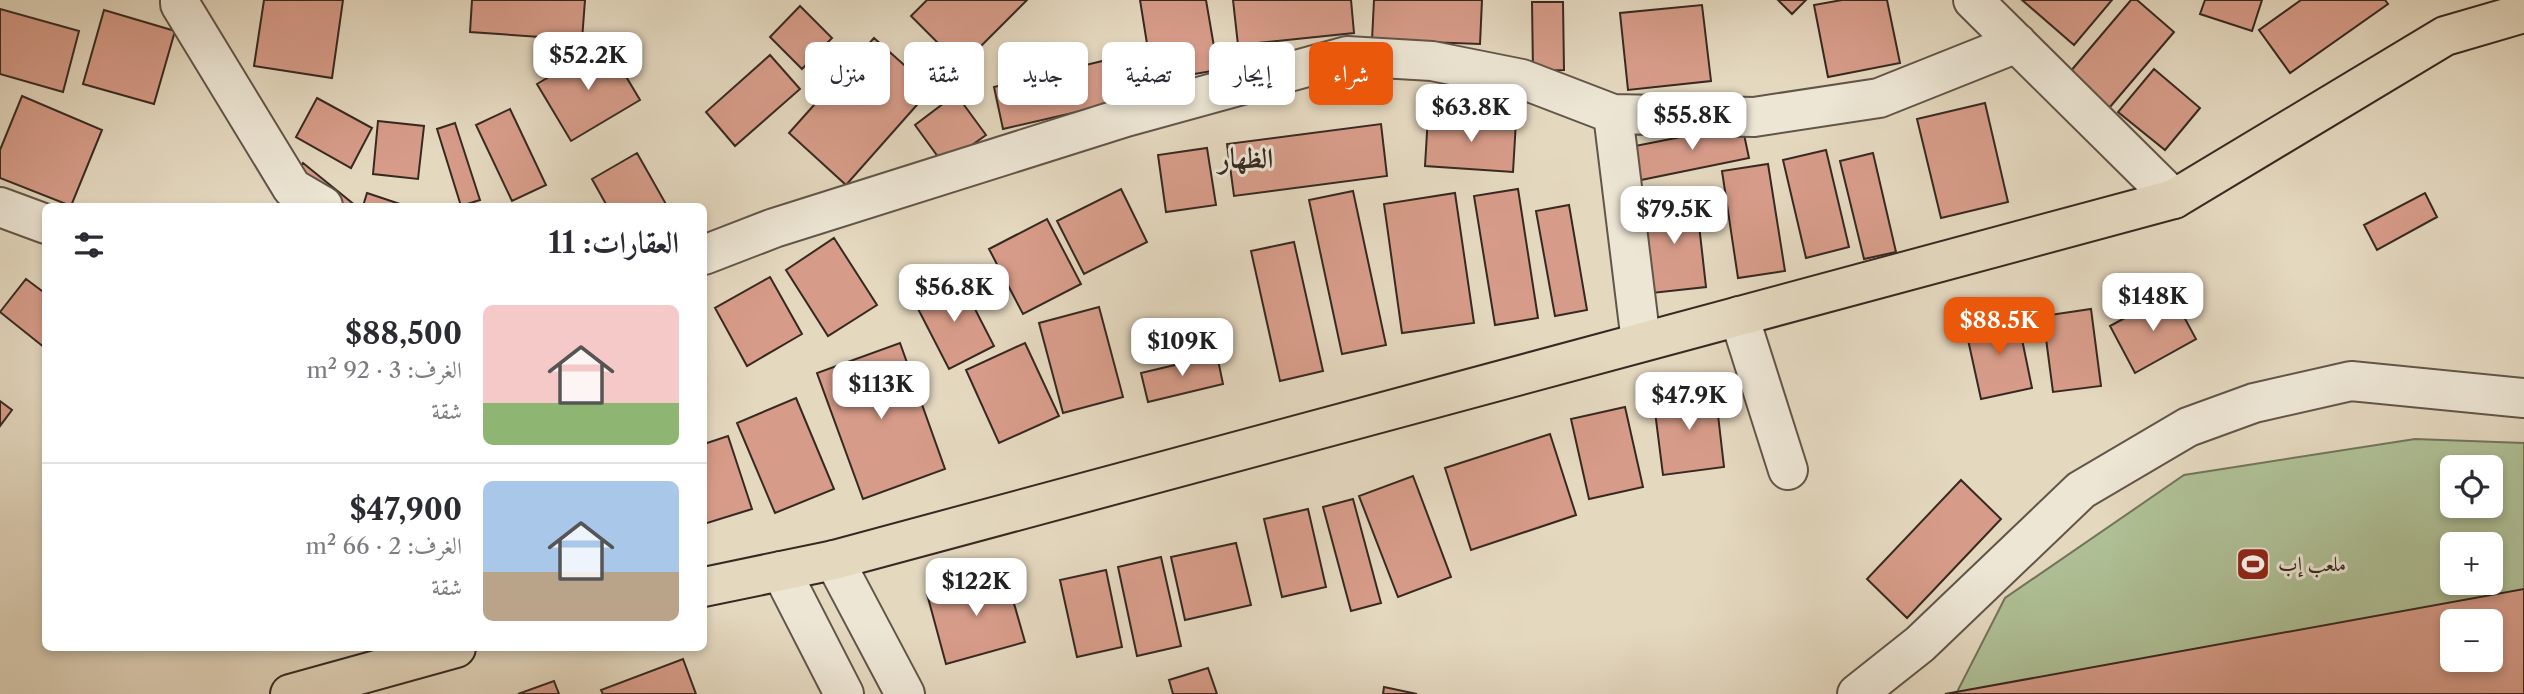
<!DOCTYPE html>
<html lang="ar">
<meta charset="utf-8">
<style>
:root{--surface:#fff;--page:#f7f7f7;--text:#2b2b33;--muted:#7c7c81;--line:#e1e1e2;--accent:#ea580c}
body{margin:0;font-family:"Libre Caslon Text",Amiri,serif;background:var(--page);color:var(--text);direction:rtl;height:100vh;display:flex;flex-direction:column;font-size:26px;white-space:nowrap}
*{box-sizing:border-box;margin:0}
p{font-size:23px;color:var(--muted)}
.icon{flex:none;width:38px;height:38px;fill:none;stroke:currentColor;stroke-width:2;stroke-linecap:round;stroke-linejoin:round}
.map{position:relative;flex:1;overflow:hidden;direction:ltr}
.sheet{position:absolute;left:42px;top:203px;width:665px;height:448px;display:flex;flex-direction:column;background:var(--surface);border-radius:10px;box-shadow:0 4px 10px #0003;direction:rtl}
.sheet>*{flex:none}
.hud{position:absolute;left:728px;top:42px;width:665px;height:63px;direction:rtl;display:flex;gap:14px}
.fabs{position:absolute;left:2440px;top:455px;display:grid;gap:14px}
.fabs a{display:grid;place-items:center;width:63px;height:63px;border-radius:10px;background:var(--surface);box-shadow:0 4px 10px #0003;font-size:35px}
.price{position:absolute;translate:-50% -60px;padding:0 16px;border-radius:14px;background:#fff;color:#222;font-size:23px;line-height:46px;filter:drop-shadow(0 2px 4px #0008)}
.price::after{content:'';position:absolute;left:50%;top:42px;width:21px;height:16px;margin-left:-10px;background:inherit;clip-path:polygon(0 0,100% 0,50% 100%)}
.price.active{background:var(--accent);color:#fff}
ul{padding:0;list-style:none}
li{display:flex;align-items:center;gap:21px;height:175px;padding:0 28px}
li+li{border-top:2px solid var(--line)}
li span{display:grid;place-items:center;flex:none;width:196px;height:140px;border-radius:10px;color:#555}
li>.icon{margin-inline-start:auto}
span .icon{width:84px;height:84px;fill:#fffc;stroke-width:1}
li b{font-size:30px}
h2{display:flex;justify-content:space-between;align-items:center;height:84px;padding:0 28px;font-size:30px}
.chip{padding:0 24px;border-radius:10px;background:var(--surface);box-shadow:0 4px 10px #0003;font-size:24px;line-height:63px}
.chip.active{background:var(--accent);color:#fff}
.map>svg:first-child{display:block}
</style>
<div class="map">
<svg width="2524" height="694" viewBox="0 0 2524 694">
<rect width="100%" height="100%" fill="#e4d8bf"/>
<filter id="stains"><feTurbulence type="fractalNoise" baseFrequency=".00286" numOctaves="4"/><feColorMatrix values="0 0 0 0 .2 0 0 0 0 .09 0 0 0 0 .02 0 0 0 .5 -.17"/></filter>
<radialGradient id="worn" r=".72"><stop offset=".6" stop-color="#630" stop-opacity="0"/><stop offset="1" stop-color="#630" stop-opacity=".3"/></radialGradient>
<path fill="#afc096" stroke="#73745c" stroke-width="2" fill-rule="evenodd" d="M2415,439l109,4v251h-568l49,-96 179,-123zM2452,467h38v39h-38zM2452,544h38v39h-38zM2452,621h38v39h-38z"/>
<path fill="#d79c89" stroke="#372922" stroke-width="2" fill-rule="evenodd" d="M264,0h79l-11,78 -78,-12z
M472,0h113l-3,40 -112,-8z
M927,0h100l-66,66 -50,-50z
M1140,0h66l12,70 -65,11z
M1233,0h118l3,33 -116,12z
M1374,0h108l-2,44 -108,-4z
M1778,0h28l-14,14z
M1842,0h45l13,63 -72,14 -14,-72z
M2022,0h90l-38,45z
M2131,0h6l37,32 -70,82 -40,-35z
M2205,0h57l-10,31 -52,-17z
M2301,0h84l3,4 -98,69 -31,-43z
M1532,2h31l1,68 -31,1z
M1702,5l9,76 -83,9 -8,-77z
M800,6l32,32 -30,31 -32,-32z
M0,9l79,22 -16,61 -63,-18z
M104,10l71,21 -21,73 -71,-20z
M874,38l57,51 -85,96 -57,-52z
M606,43l34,57 -69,41 -34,-57z
M770,55l30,34 -65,57 -29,-34z
M1119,57l10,43 -126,29 -9,-42z
M2154,69l46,39 -35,42 -47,-38z
M956,94l30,41 -42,30 -29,-40z
M22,96l80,34 -31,76 -71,-28v-28z
M317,98l55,30 -21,40 -55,-31z
M1985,103l23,99 -67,16 -24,-99z
M510,109l36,76 -34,16 -36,-76z
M1428,116l88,5 -3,51 -88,-6z
M378,121l46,5 -6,53 -45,-5z
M455,123l25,77 -19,6 -24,-77z
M1381,124l6,52 -153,20 -7,-52z
M1742,125l7,33 -108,22 -6,-34z
M1207,148l9,57 -50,7 -8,-57z
M1826,150l23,97 -43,11 -23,-98z
M637,153l30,53h-60l-15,-27z
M1873,153l23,99 -32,7 -24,-98z
M303,163l53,43h-70l-11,-8z
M1768,164l17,107 -47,7 -16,-107z
M1121,189l26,53 -63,32 -27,-53z
M1518,189l20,129 -43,7 -21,-129z
M1353,191l33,154 -44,9 -33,-154z
M367,193l39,13h-43z
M1455,193l19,130 -72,10 -18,-129z
M2425,193l12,24 -60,33 -13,-25z
M1696,198l10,89 -54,6 -9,-89z
M1569,205l18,105 -32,6 -19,-105z
M1047,219l34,65 -58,30 -34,-65z
M834,238l43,67 -49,31 -42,-66z
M1294,242l29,129 -43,10 -29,-130z
M770,277l32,57 -55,32 -32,-58z
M26,279l20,15 -1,54 -45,-36z
M960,280l34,66 -45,23 -34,-66z
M2171,293l25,46 -61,34 -25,-47z
M1099,307l24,90 -60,16 -24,-90z
M2091,309l10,77 -48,6 -10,-76z
M2017,315l15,73 -51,11 -16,-73z
M900,343l45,126 -82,30 -46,-126z
M1025,343l34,73 -60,27 -33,-73z
M1217,355l6,29 -75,18 -7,-29z
M1715,389l9,78 -61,8 -10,-79z
M796,398l38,91 -59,24 -38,-90z
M0,401l12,9 -12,16z
M1625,407l18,80 -54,12 -18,-80z
M1550,434l26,81 -105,35 -26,-82z
M728,436l24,73 -48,15v-80z
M1413,476l38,101 -53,20 -39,-101z
M1961,480l40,39 -94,99 -40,-39z
M1353,499l28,104 -30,8 -28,-104z
M1308,509l18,78 -44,10 -18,-78z
M1236,543l15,62 -66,15 -14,-63z
M1161,557l20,89 -44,10 -19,-89z
M1106,570l16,77 -45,10 -17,-77z
M1005,572l20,70 -79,22 -19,-70z
M2524,589v105h-579zM2452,621h38v39h-38z
M683,659l13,35h-93l-2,-4z
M1208,668l9,26h-44l-4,-14z
M554,681l5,13h-41z
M1384,687l33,7h-34z"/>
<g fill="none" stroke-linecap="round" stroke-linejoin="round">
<g stroke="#625549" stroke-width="42">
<path id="minor" d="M180,0v4l112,184 31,18
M1973,0l201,199
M1613,114l28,228
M0,207l46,17
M704,255l70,-27 352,-111 221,-61 85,5 90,18 91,35 141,3 125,-19 138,-55
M1739,316l49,154
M834,560l71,134
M781,571l63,123
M1857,694l63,-50 161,-154 107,-63 66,-24 97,-22 173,17"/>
</g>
<g stroke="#372922" stroke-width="42">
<path id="major" d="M704,587l130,-27 1340,-361 271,-163 79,-23
M290,694l166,-46"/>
</g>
<use href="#minor" stroke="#ede6d5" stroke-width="38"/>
<use href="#major" stroke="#e4d8bf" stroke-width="38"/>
</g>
<defs>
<g id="stadium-square" transform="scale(1.75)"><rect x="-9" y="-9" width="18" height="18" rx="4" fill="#8f2418" stroke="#ede6d5"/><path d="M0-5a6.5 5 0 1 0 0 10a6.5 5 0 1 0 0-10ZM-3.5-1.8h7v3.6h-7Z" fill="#fff"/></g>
</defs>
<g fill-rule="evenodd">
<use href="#stadium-square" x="2253" y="564"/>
</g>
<g text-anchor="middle" stroke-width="6" stroke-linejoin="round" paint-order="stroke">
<g font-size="21" fill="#372922" stroke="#ede6d5" text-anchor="start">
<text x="2278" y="571">ملعب إب</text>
</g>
<g font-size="28" font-weight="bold" fill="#372922" stroke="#ede6d5">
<text x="1246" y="168">الظهار</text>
</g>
</g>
<rect width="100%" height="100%" filter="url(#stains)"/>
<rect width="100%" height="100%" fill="url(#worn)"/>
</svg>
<div class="fabs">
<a><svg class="icon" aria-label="locate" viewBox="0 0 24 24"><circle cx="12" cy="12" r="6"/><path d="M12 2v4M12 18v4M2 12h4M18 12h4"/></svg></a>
<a>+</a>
<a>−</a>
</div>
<b class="price" style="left:588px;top:92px">$52.2K</b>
<b class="price" style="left:1471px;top:144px">$63.8K</b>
<b class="price" style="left:1692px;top:152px">$55.8K</b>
<b class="price" style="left:1674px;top:246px">$79.5K</b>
<b class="price" style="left:954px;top:324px">$56.8K</b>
<b class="price" style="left:2153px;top:333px">$148K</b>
<b class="price active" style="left:1999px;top:357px">$88.5K</b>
<b class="price" style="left:1182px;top:378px">$109K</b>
<b class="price" style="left:881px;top:421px">$113K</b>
<b class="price" style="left:1689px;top:432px">$47.9K</b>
<b class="price" style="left:976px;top:618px">$122K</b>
<div class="hud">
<a class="chip active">شراء</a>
<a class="chip">إيجار</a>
<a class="chip">تصفية</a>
<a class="chip">جديد</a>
<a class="chip">شقة</a>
<a class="chip">منزل</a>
</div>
<section class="sheet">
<h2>العقارات: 11<svg class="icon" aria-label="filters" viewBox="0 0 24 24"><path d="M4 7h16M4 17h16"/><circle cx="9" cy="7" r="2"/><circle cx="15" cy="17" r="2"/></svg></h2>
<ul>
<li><span style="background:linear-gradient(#f6c9c9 70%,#8fb573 0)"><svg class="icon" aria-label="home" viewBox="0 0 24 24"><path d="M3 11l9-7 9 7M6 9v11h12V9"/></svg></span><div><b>$88,500</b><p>الغرف: 3 · 92 m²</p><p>شقة</p></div></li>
<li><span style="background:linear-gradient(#a9c7e8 65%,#b9a48a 0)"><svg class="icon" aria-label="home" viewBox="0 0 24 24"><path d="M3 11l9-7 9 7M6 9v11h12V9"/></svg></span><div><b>$47,900</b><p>الغرف: 2 · 66 m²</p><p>شقة</p></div></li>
</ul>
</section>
</div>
